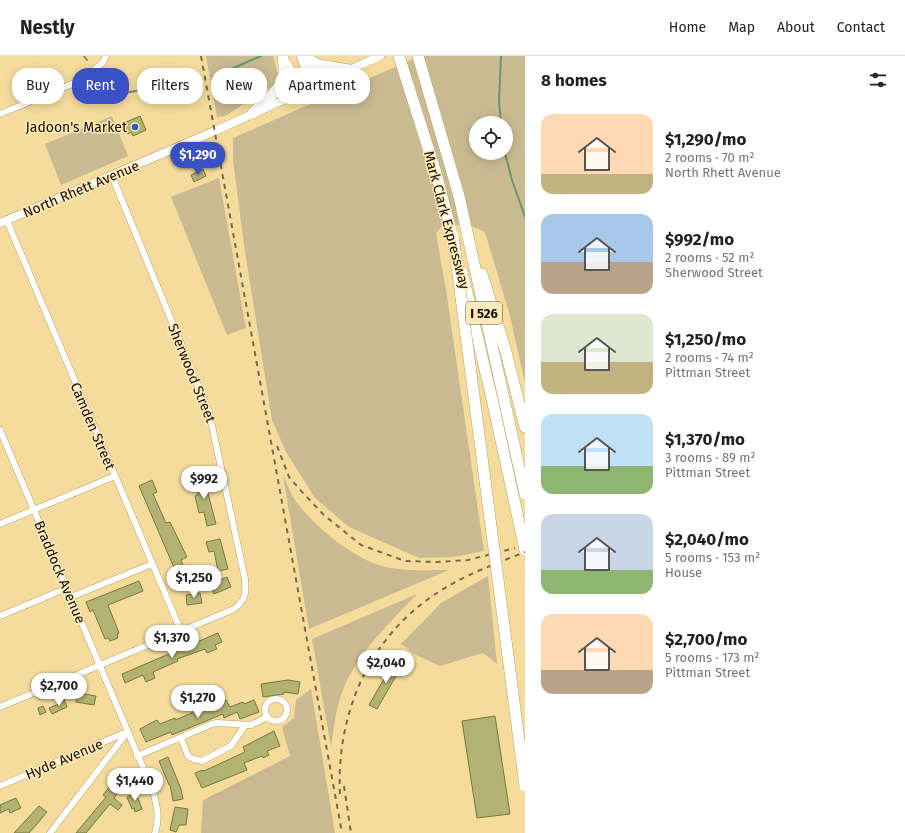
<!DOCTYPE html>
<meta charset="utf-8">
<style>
:root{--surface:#fff;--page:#f2f2f2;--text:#202124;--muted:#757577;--line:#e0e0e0;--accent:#3951c4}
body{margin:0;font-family:"Fira Sans",sans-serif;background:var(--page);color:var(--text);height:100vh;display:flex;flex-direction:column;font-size:15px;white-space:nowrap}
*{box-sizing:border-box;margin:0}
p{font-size:13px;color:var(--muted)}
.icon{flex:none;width:22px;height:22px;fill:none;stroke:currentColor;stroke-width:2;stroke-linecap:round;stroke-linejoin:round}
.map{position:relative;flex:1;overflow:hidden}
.details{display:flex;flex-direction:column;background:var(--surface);width:380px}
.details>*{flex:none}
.banner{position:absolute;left:12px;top:12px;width:380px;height:36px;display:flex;gap:8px}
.controls{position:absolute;left:469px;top:60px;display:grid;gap:8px}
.controls a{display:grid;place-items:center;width:44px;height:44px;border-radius:50%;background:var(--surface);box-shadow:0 2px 10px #0003;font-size:20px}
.price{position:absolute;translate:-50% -34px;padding:0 9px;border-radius:14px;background:#fff;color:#222;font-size:13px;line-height:26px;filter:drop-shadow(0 1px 2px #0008)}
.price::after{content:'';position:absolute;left:50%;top:24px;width:12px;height:9px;margin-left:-6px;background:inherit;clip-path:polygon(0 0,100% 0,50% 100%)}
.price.current{background:var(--accent);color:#fff}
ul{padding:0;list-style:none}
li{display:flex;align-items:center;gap:12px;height:100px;padding:0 16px}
li span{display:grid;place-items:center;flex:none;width:112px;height:80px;border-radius:12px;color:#555}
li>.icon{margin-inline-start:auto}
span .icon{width:48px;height:48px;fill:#fffc;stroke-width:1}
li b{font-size:17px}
h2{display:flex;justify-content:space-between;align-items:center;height:48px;padding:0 16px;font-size:17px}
.tag{padding:0 14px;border-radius:16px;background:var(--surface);box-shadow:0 2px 10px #0003;font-size:14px;line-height:36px}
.tag.current{background:var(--accent);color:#fff}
header{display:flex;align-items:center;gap:24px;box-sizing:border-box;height:56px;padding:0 20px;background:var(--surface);border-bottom:1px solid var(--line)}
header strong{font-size:19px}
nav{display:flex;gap:22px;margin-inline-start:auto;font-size:14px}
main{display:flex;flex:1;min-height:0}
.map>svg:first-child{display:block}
</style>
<header>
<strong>Nestly</strong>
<nav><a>Home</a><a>Map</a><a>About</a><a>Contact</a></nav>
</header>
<main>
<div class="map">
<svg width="525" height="777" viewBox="0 0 525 777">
<rect width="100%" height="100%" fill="#f5dc9d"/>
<path fill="#c9ba92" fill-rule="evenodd" d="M206,0h67l5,19 -4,10 -49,31 -8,1z
M420,0h105v327l-15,-67 -25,-84c-15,-8 -26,-8 -43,-6l-6,7 10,57 38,261 -31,6 -34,1 -70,-31 -34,-29 -29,-46 -14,-32 -28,-175 -11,-85v-22zM476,67h30v30h-30z
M112,60l16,40 -67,29 -16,-41z
M219,122l27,150 -19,7 -56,-138z
M283,420c4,7 7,17 12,24 17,24 53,54 81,64 20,8 51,6 73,6l-140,59z
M488,520l9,88 -14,-11 -43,13 -24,-11 -15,-11 40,-41z
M417,538c-29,31 -66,64 -78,108 -4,14 -6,30 -8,45l-19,-108z
M311,633l24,144h-134l2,-33 87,-44 -8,-29 12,-9 2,-18z"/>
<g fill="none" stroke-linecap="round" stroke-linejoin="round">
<path stroke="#65986e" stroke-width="2" d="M84,0l3,4
M103,18l21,19 65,-11
M213,21l48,-21
M501,67l-2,-22 2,-45
M505,97l7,27 13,37"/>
</g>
<path fill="#b2b373" stroke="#777839" d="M140,60l6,14 -13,6 -2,-4 -3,2 -4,-11z
M203,113l3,7 -12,6 -3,-7z
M203,418l13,50 -9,2 -3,-14 -5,1 -4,-17 3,-1 -4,-19z
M152,424l5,12 -4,2 13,29 4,-1 17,35 -6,3 8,20 -8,4 -42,-98z
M220,483l8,30 -10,2 -4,-20 -5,1 -3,-10z
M227,521l4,10 -17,7 -4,-10z
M139,525l4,10 -35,14 11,28 -2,1 1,4 -8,3 -2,-3 -3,1 -12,-29 -3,2 -4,-10z
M200,537l2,10 -15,2 -1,-10z
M218,577l4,9 -7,3 2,4 -10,4 -2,-4 -28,10 1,2 -25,11 2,6 -9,4 -3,-7 -18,8 -3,-9z
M396,602l8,4 -27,47 -8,-4z
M288,624l12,2 -2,12 -14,-2v2l-21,3 -2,-13z
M77,637l19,3 -2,9 -18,-3z
M64,643l3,8 -15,7 -3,-6 10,-4 -1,-2z
M226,644l4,7 13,-5 1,2 10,-4 5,12 -19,7 -3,-7 -13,6 -1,-4 -51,21 -1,-3 -25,10 -6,-13 11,-6 6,-3 3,4 15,-6v2l17,-7v-2l8,-3 1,2z
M43,650l3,6 -6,3 -2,-7z
M495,660l15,98 -33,4 -15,-97z
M274,675l6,15 -13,5 2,4 -6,3 -1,-2 -18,7 3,7 -45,18 -7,-15 8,-3 1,1 41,-19 -2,-5z
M168,701l13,32 2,10 -10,2 -3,-16h-1l-10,-24z
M133,715v10h-16l-1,-9z
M111,729l8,7 -5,6 8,7 -4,5 -8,-6 -24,29h-10l30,-36 -3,-2z
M136,737l6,16 -7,3 -1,-4 -2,1 -5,-12z
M16,742l5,10 -11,5 -1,-4 -9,4v-8z
M39,750l8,6 -10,12 -8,9h-15z
M175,751l13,2 -2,16h-7l-3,7 -6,-2z"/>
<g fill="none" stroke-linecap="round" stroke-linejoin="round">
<g stroke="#bba366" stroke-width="7">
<path id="minor" d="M0,58l84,-35 19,-17 3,-6
M7,165l174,410
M0,374l153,361c4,15 7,27 2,42
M0,468l115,-48
M71,541l81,-33
M0,560l67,-28
M265 654a11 11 0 1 1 22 0a11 11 0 1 1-22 0Z
M0,651l234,-98c12,-10 12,-15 11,-30l-36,-167 -97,-236
M181,682l7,18 5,3 9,2 29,-15 14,-21
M137,700l75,-32 5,-1 34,2 16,-8
M0,730l127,-54
M50,777l76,-99"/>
</g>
<g stroke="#bba366" stroke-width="9">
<path id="secondary" d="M0,167l215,-92 165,-75"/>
</g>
<g stroke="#bba366" stroke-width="12">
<path id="motorway" d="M302,0l12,29
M303,0l15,9 31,5
M399,0l37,117 19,73
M418,0l41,140 66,298
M285,7l17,28
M253,57c18,-18 36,-27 30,-54
M462,216l30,127 33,151
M482,218l24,78 19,75"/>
</g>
<use href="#minor" stroke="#fff" stroke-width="6"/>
<use href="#secondary" stroke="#fff" stroke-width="8"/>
<use href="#motorway" stroke="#fff" stroke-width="11"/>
<path stroke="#786945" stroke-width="2" stroke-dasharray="5 5" stroke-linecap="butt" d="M201,0l141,777
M277,390l12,31 15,17 20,21 37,30 44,16 32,1 31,-2 47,-12
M344,730l7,47
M340,738c-4,-80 29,-157 97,-201 27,-18 58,-29 88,-41"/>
<g stroke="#bba366" stroke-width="12" stroke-linecap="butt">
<path id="motorway-bridge" d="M453,180l72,550"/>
</g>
<use href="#motorway-bridge" stroke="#fff" stroke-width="11"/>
</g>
<circle fill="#3951c4" stroke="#feeab8" stroke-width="1.5" cx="135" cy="71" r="4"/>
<g text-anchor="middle" stroke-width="3" stroke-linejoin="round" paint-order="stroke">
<rect fill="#feeab8" stroke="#5b4f37" stroke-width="1" x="466" y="246" width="36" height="22" rx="3"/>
<g font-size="13" font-weight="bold" fill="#150d00">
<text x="484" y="262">I 526</text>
</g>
<g font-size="14" fill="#150d00" stroke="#feeab8" text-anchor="end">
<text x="127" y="76">Jadoon's Market</text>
</g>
<g font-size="14" fill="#150d00" stroke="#feeab8">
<text transform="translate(81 133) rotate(-23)" y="5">North Rhett Avenue</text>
<text transform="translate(447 164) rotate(75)" y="5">Mark Clark Expressway</text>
<text transform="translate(192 317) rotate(68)" y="5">Sherwood Street</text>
<text transform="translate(93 370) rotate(67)" y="5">Camden Street</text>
<text transform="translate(60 516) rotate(67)" y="5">Braddock Avenue</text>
<text transform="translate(64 703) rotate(-23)" y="5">Hyde Avenue</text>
</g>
</g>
</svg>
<div class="controls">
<a><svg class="icon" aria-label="locate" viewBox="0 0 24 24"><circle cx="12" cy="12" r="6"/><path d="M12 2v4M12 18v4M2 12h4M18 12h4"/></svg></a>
</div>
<b class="price current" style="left:198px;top:120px">$1,290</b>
<b class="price" style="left:204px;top:444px">$992</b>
<b class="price" style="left:194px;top:543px">$1,250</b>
<b class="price" style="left:172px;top:603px">$1,370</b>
<b class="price" style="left:386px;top:628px">$2,040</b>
<b class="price" style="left:59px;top:651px">$2,700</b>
<b class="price" style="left:198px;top:663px">$1,270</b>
<b class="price" style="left:135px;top:746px">$1,440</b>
<div class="banner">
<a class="tag">Buy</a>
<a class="tag current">Rent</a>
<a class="tag">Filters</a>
<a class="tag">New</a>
<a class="tag">Apartment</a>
</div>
</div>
<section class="details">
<h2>8 homes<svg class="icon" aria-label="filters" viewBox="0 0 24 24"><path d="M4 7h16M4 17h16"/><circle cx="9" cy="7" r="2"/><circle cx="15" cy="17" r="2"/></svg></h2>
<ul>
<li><span style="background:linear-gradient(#ffd9b3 75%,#c2b280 0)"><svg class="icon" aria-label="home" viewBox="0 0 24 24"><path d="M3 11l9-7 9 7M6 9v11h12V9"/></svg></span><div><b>$1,290/mo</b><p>2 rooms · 70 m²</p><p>North Rhett Avenue</p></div></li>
<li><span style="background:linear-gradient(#a9c7e8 60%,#b9a48a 0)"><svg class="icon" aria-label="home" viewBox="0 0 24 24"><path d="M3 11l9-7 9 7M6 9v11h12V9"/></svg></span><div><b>$992/mo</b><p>2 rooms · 52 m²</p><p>Sherwood Street</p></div></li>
<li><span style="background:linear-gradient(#dfe7d0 60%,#c2b280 0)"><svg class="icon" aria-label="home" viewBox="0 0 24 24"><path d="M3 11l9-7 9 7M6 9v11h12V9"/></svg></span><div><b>$1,250/mo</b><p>2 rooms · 74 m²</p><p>Pittman Street</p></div></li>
<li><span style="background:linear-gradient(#bfe0f5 65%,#8fb573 0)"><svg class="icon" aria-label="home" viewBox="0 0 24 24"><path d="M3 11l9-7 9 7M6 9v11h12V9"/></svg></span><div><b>$1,370/mo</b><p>3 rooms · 89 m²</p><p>Pittman Street</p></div></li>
<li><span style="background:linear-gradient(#c9d6e8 70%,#8fb573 0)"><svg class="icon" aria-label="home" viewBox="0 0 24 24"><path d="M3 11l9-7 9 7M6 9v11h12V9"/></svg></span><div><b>$2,040/mo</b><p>5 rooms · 153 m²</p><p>House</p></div></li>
<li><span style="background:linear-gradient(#ffd9b3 70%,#b9a48a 0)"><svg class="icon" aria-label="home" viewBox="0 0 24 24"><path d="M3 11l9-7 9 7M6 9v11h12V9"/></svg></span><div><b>$2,700/mo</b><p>5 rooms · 173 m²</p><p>Pittman Street</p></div></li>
</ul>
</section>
</main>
